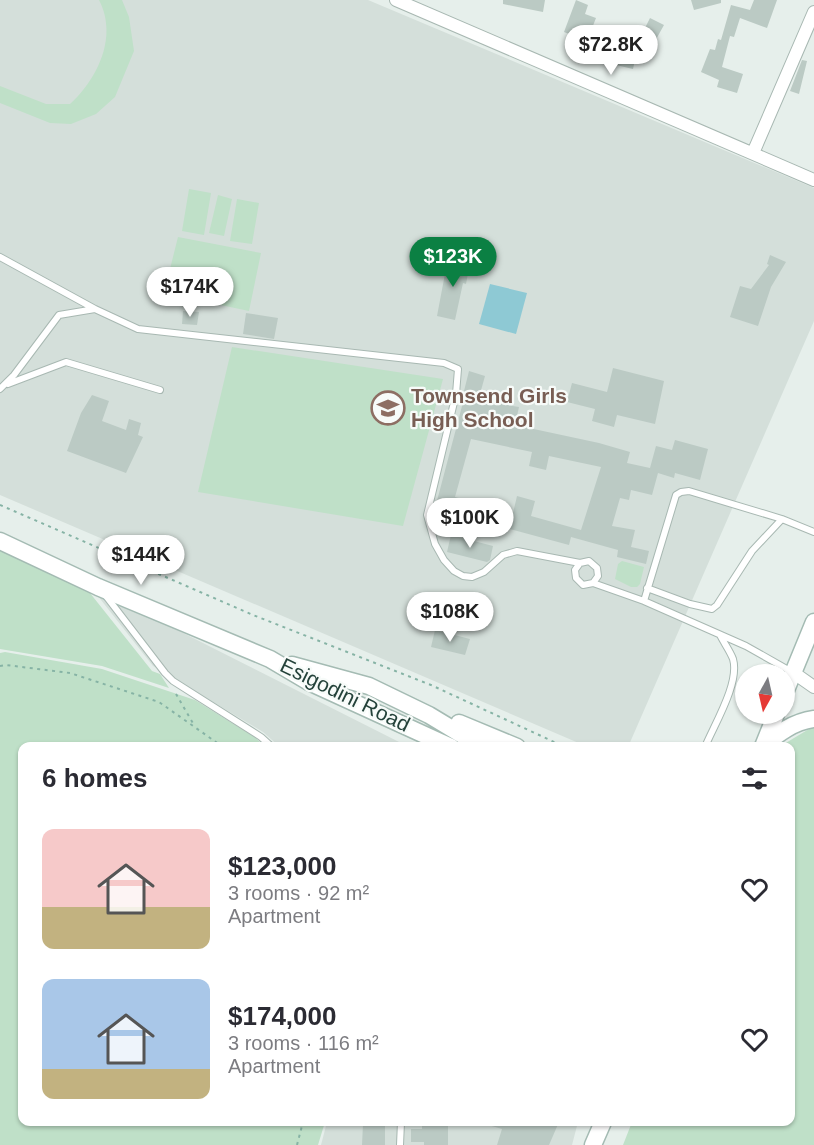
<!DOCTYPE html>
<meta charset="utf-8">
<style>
:root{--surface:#fff;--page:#f2f2f3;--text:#2b2b33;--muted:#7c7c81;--accent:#0b8043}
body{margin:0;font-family:Arial,sans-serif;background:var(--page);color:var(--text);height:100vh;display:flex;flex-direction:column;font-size:22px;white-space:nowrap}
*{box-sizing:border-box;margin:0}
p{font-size:20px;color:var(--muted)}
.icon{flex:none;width:33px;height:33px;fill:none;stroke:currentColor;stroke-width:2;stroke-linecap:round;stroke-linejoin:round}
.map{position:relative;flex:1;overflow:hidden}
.sheet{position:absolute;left:18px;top:742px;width:777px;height:384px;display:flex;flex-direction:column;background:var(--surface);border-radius:12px;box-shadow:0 2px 4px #0004}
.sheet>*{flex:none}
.needle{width:39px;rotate:188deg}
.fabs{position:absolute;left:735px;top:664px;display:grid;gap:12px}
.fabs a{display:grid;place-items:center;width:60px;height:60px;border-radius:50%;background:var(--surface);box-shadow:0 2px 4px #0004;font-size:30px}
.price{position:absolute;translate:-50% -51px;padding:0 14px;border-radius:21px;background:#fff;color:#222;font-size:20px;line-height:39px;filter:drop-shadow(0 2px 3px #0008)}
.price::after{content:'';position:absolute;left:50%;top:36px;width:18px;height:14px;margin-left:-9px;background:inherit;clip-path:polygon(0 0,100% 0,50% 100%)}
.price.active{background:var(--accent);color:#fff}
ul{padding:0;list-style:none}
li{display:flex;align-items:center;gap:18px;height:150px;padding:0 24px}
li span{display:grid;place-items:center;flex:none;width:168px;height:120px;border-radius:12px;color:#555}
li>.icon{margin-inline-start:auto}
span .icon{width:72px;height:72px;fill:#fffc;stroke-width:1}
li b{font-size:26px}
h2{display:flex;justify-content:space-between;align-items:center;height:72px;padding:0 24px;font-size:26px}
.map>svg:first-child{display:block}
</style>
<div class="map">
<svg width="814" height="1145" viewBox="0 0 814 1145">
<rect width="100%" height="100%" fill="#e6efeb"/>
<path fill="#d4dfda" d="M0,0h368l446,188v133l-186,426h-40l-588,-252z
M90,586l319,161h-129l-17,-15 -110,-66z
M327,1122h251l-6,23h-251z"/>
<path fill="#bfe0c8" d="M99,0h23l7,17 5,34 -19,46 -19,17 -25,10 -21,-1 -50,-20v-17l46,18h24c28,-26 48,-68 29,-104z
M189,189l22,4 -7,42 -22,-4z
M218,195l14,4 -8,37 -15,-3z
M237,199l22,4 -7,41 -22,-3z
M178,237l83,16 -12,58 -85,-18z
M232,347l211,32 -40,147 -205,-34z
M0,545l86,43 66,83 8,3 9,14 -67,-22 -102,-17z
M622,561l22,6 -4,17 -3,3h-6l-16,-8 3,-15z
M5,652l97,17 93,31 61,38 9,9h-243v375h303l-7,23h-318v-492z
M814,726v419h-191l9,-23h158v-375h-11z"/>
<path fill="#8ec9d4" d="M490,284l37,9 -11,41 -37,-10z"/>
<path fill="#bbcac4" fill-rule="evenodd" d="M503,0h42l-2,12 -40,-8z
M576,0l12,5 -3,9 11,4 -9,23 -23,-9z
M691,0h30v3l-27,7z
M754,0h23l-10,28 -27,-10 -6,19 -4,-1 -8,31 21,7 -6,19 -20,-6 2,-7 -18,-8 9,-23 5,1 3,-11 3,1 10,-35 19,5z
M650,18l14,7 -10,18 -13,-7z
M605,33l34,8 -6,28 -34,-8z
M802,60l5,1 -8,33 -9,-3z
M770,255l16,7 -15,25 -13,39 -28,-9 10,-31 11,3 18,-24 -2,-1z
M448,258l22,5 -4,21 -3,-1 -8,37 -18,-4z
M183,311l16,1 -2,13 -15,-1z
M246,313l32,5 -4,21 -31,-5z
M613,368l51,13 -9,43 -38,-9 -3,12 -22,-6 3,-12 -28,-7 5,-19 35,9z
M469,371l16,5 -5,18 22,5 -1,5 18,3 -4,18 84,18 31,9 -3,11 23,5 6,-22 16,4 3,-10 33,9 -8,31 -25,-7 -1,5 -16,-5 -6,22 -21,-5 -2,10 -9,-2 -8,28 23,4 -4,17 18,4 -3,13 -29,-7 1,-7 -47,-13 -2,8 -118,-32 -2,7 -16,-4 33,-125h-2zM471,439l61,13 -3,14 17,4 3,-14 52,11 -20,63 -50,-14 4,-15 -18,-5 -4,17 -58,-16z
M92,395l17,6 -7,20 24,9 3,-11 12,4 -3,12 5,2 -17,36 -59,-22 14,-38z
M451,535l42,11 -3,14 -3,2 -40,-10z
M435,630l35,9 -5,16 -34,-8z
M369,1122h16v23h-23l1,-21 6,1z
M422,1122h26v23h-24v-3h-13v-13h11z
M486,1122h73l-10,23h-52l5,-16 -17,-5z"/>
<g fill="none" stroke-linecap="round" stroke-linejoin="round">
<g stroke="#a8b8b2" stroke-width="8">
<path id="lane" d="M0,257l95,52
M8,384l58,-22 94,28
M0,389l14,-14 45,-60 36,-6 43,20 306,34 14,6 -2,25 -29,121 8,29 9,16 10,11 9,5 9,1 12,-5 19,-17 14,-4 63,12
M593,583l5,-7 -1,-8 -8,-7 -9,2 -5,7 1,8 7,7 10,-2 51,18 32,-106 5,-3 8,-1 93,28
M647,588l43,16 22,5 5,-4 35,-54 30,-32 32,13
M106,596l59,77 8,8 88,56 11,10
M644,601l102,45 46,26
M705,747c9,-22 35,-64 28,-88 -3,-8 -9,-16 -13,-24
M400,1145l1,-23"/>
</g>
<g stroke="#a8b8b2" stroke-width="14">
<path id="street" d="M396,0l418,180
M753,153l61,-141
M794,673l20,14"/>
</g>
<g stroke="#a4bbb3" stroke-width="19">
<path id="secondary" d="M0,541l98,46 172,72 39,23 142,65
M292,665l77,21 60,29 53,32
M784,695l30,-73
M459,723l58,24
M764,744l12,-30
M763,746c16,-13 30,-24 51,-27
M593,1145l10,-23"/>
</g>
<path stroke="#86b3a5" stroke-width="2" stroke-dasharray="3 4.5" stroke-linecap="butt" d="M0,505l253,110 178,70 134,62
M0,666l6,-1 64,8 89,29 64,45
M176,694l18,31
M297,1145l6,-23"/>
<use href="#lane" stroke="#fff" stroke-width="6"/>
<use href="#street" stroke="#fff" stroke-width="12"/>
<use href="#secondary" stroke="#fff" stroke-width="16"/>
</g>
<defs>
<g id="school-ring" transform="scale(1.725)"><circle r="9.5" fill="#f7fbf9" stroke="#8d6e63" stroke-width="1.5"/><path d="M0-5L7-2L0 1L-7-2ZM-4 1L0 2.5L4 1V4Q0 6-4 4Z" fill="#8d6e63"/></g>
</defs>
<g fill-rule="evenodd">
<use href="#school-ring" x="388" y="408"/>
</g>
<g text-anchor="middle" stroke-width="4.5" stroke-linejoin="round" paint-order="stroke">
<g font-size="21" font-weight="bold" fill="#785e54" stroke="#f7fbf9" text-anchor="start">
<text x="411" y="403">Townsend Girls<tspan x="411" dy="24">High School</tspan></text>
</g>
<g font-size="21" fill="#24423a" stroke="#f7fbf9">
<text transform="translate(345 695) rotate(26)" y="7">Esigodini Road</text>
</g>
</g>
</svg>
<div class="fabs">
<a><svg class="needle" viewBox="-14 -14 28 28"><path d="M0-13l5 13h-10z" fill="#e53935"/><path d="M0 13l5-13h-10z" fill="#7c7c81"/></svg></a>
</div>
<b class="price" style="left:611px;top:76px">$72.8K</b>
<b class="price active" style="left:453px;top:288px">$123K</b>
<b class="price" style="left:190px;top:318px">$174K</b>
<b class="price" style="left:470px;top:549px">$100K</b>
<b class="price" style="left:141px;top:586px">$144K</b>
<b class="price" style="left:450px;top:643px">$108K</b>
<section class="sheet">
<h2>6 homes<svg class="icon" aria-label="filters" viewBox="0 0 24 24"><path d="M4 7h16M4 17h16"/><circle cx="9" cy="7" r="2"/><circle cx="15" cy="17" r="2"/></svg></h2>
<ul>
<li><span style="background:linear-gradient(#f6c9c9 65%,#c2b280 0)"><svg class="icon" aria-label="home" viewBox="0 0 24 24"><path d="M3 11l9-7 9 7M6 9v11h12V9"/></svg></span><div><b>$123,000</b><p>3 rooms · 92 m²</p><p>Apartment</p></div><svg class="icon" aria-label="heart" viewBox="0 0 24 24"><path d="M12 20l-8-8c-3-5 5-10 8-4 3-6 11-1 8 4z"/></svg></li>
<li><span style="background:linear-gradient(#a9c7e8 75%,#c2b280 0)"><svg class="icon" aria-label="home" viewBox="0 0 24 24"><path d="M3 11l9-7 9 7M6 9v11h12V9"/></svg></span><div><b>$174,000</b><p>3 rooms · 116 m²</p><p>Apartment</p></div><svg class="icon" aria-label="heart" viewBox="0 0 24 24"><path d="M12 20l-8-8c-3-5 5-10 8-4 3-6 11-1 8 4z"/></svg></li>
</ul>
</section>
</div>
